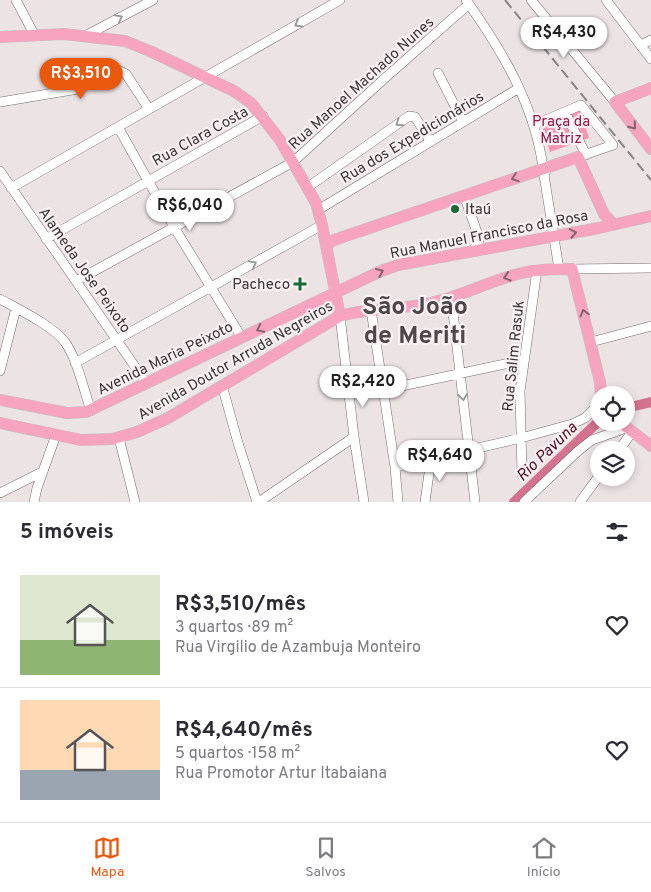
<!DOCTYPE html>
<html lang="pt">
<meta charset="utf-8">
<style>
:root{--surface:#fff;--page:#f2f2f3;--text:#2b2b33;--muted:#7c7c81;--line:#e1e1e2;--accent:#ea580c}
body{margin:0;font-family:Overpass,sans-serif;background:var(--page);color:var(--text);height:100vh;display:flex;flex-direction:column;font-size:19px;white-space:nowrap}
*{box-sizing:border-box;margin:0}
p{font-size:16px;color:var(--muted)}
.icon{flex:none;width:28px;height:28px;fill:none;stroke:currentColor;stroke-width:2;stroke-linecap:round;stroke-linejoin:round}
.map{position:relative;height:502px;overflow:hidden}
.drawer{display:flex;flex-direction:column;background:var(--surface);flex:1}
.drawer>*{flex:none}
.tools{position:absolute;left:590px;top:386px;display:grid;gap:10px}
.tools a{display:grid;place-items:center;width:45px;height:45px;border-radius:50%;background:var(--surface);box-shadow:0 2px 8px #0003;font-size:25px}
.price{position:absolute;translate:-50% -42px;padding:0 11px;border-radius:18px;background:#fff;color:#222;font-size:16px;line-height:32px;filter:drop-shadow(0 1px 2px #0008)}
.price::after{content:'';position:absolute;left:50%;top:30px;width:15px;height:11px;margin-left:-8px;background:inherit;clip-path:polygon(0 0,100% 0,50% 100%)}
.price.current{background:var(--accent);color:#fff}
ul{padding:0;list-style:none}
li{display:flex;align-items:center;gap:15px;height:125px;padding:0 20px}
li+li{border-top:1px solid var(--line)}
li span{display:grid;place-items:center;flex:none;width:140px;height:100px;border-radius:0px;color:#555}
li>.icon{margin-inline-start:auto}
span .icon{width:60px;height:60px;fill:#fffc;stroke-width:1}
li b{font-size:21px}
h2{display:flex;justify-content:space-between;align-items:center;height:60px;padding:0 20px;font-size:21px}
.tab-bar{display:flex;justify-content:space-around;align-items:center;height:70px;border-top:1px solid var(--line);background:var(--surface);font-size:14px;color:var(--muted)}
.tab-bar a{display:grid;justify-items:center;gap:2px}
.tab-bar .current{color:var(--accent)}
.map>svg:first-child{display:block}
</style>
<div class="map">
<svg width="651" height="502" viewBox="0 0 651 502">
<rect width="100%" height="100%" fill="#ece3e5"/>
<path fill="#f796b2" d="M580,108l9,30 -39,14 -11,-36z"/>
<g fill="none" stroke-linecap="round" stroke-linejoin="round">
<path stroke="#d57290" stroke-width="10" d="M626,408l25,-6
M514,502l85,-81"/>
<g stroke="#746d6e" stroke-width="10">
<path id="minor" d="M16,0l19,36
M466,0c36,50 69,106 77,168
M531,0l84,102
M606,0l45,59
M85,36l68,-36
M641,45l10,-5
M438,73l25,49
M0,102l78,-13 40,-19 8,4 23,35
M565,112l21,43
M534,125l47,-20 32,40 -35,12
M118,127l56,100 68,111
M548,167l-4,8 15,94
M0,171l147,213
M308,187l101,-71 6,1 16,25
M11,188l329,-188
M464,195l15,43 -1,6 -6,7
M318,210l201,-122
M46,239l217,-123
M572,269l79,-1
M76,281l217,-119 92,-84 84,-74
M455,296l-3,8 23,198
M0,299c18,10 53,27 65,43 12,17 19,48 26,69
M371,310l24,157 3,35
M340,316l14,121 10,65
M591,342l60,-16
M75,363l247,-138
M0,371l16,-63
M222,385l16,58 19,59
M383,390l140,-30
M119,438l16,64
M619,450l13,-18
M395,467l126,-29 51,-14 13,-6 14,-14
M522,475l-2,-84 17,-121
M0,493l42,-21
M34,502l3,-14 19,-53
M259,502l95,-65
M425,502l6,-43
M524,502l54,-51 14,-11 34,-12
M580,502l19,-26"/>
</g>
<g stroke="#c4c3c3" stroke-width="12">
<path id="major" d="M0,37l64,-3 61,7 27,11 82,39 17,12 29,37 36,63 6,22 18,91
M651,88l-36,14 36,47
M327,246l4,-5 247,-84 26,57 9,10
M0,400l67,13 19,-1 295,-141 17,-6 201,-37 52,-12
M620,422l31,24
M0,423l81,17 31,-1 25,-7 31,-14 172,-102c30,-9 61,-6 91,-13 32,-7 60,-23 91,-30 16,-4 34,-4 50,-4l28,113 1,13"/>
</g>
<use href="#minor" stroke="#fff" stroke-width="9"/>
<use href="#major" stroke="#f7a4c0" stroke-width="11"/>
<path stroke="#888384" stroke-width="2" stroke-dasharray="10 5" stroke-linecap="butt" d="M505,0l146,180"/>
</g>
<defs><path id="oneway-chevron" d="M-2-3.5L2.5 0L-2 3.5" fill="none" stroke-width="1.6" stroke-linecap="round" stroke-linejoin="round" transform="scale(1.25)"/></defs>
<g stroke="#9c9b9c">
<use href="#oneway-chevron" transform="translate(119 18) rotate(-27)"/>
<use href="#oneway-chevron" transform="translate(298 24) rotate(150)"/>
<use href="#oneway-chevron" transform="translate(399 123) rotate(145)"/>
<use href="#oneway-chevron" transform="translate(253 264) rotate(-29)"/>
<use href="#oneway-chevron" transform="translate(463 397) rotate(83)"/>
</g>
<g stroke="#86636e">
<use href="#oneway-chevron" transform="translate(633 126) rotate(52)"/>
<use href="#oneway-chevron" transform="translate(515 178) rotate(161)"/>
<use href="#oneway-chevron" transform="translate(573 233) rotate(-11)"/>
<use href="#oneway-chevron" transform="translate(380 272) rotate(-23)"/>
<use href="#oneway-chevron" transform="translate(507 277) rotate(163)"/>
<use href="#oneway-chevron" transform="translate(584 313) rotate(-105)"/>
<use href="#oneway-chevron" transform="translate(260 329) rotate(154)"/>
</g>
<g fill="#1a6938" stroke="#f9f0f2" stroke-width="2">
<circle cx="455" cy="209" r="5"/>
<path d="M297.5 276.5h5v5h5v5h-5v5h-5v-5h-5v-5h5z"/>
</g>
<g text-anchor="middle" stroke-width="4.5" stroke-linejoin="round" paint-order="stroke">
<g font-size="15" fill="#3a3738" stroke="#f9f0f2">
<text transform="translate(361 83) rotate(-42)" y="5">Rua Manoel Machado Nunes</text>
<text transform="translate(200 136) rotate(-29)" y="5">Rua Clara Costa</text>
<text transform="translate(412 137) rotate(-31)" y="5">Rua dos Expedicionários</text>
<text transform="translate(489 234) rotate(-11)" y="5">Rua Manuel Francisco da Rosa</text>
<text transform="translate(85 270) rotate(55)" y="5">Alameda Jose Peixoto</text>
<text transform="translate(513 356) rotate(-84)" y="5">Rua Salim Rasuk</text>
<text transform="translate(165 358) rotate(-26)" y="5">Avenida Maria Peixoto</text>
<text transform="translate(235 360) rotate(-30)" y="5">Avenida Doutor Arruda Negreiros</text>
</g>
<g font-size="15" fill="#8f174a" stroke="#f9f0f2">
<text x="561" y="126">Praça da<tspan x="561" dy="17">Matriz</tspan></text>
</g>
<g font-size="15" fill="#3a3738" stroke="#f9f0f2" text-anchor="start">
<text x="465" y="214">Itaú</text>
<text x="290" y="289" text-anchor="end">Pacheco</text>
</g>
<g font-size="16" font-style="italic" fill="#4b0d26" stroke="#f9f0f2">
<text transform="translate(546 451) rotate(-44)" y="6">Rio Pavuna</text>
</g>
<g font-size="25" font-weight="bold" fill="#4e4749" stroke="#f9f0f2">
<text x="415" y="314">São João<tspan x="415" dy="29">de Meriti</tspan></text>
</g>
</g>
</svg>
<div class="tools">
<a><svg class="icon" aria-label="locate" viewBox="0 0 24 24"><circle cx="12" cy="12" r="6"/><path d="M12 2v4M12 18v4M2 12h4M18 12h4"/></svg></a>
<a><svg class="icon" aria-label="layers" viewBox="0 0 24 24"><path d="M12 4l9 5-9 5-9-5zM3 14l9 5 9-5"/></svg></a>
</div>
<b class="price" style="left:564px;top:59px">R$4,430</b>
<b class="price current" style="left:81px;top:100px">R$3,510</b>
<b class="price" style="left:190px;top:232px">R$6,040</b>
<b class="price" style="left:363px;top:408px">R$2,420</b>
<b class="price" style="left:440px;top:482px">R$4,640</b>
</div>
<section class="drawer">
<h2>5 imóveis<svg class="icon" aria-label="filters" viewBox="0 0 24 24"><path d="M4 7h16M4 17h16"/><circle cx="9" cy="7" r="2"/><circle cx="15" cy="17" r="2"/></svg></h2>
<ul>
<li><span style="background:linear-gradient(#dfe7d0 65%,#8fb573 0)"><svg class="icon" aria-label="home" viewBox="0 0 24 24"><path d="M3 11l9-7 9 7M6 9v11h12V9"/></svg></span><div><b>R$3,510/mês</b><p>3 quartos · 89 m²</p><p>Rua Virgilio de Azambuja Monteiro</p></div><svg class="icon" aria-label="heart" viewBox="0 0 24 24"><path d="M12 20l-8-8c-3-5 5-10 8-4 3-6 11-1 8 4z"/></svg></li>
<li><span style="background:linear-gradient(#ffd9b3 70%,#9aa5b1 0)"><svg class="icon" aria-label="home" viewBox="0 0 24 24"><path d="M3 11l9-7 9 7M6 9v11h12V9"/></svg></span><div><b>R$4,640/mês</b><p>5 quartos · 158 m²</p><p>Rua Promotor Artur Itabaiana</p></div><svg class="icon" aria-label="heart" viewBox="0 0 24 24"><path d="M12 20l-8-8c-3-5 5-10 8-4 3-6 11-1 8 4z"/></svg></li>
</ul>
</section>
<nav class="tab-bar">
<a class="current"><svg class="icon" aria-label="map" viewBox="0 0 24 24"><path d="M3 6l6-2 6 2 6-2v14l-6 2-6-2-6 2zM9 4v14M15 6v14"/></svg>Mapa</a>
<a><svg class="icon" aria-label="saved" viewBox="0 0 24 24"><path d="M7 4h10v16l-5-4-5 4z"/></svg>Salvos</a>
<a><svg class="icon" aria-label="home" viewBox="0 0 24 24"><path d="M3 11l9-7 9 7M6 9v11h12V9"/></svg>Início</a>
</nav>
